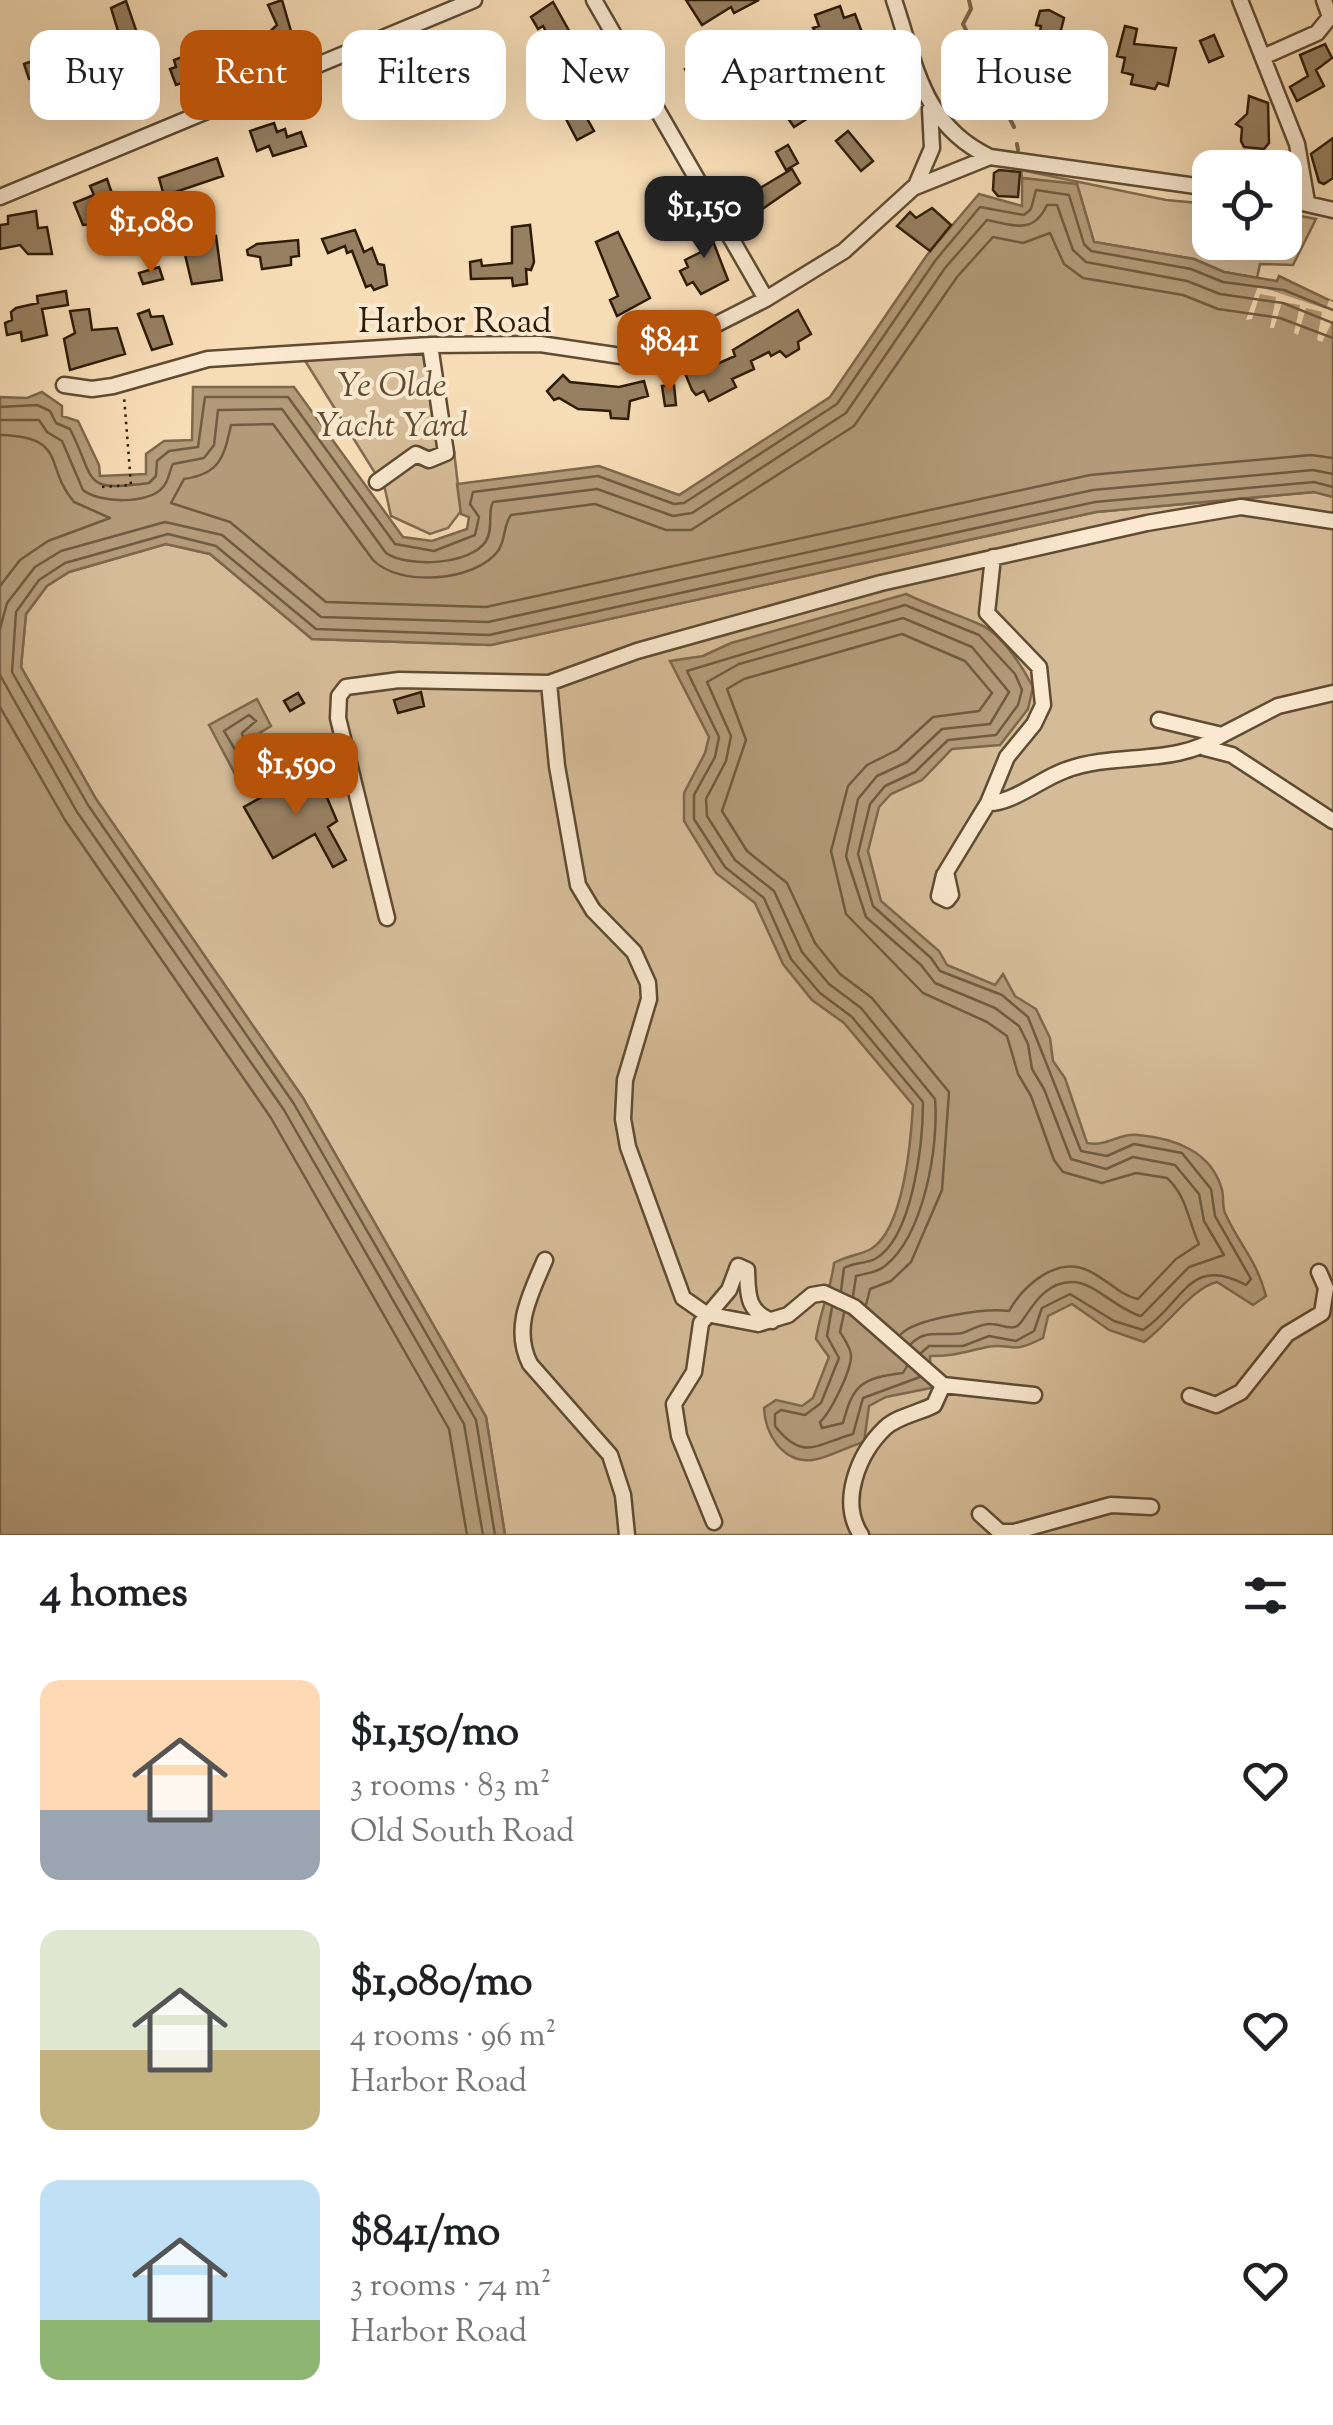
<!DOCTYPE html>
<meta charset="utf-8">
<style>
:root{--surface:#fff;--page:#f6f6f6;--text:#202124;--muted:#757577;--accent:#b45309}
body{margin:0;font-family:"Sorts Mill Goudy",serif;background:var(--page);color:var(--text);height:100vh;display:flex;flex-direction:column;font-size:38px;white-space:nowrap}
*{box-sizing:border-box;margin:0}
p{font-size:32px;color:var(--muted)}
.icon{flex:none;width:55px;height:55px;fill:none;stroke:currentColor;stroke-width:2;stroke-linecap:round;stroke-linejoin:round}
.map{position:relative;height:1535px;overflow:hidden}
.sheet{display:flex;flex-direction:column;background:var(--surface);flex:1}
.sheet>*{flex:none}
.guide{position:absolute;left:30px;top:30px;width:1275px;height:90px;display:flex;gap:20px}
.fabs{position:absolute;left:1192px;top:150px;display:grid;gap:20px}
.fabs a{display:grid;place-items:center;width:110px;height:110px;border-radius:20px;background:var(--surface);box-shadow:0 10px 40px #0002;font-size:50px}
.price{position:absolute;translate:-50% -85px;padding:0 22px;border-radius:20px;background:var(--accent);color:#fff;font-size:32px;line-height:65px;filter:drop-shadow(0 2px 5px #0008)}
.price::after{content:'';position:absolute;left:50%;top:60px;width:30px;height:22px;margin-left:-15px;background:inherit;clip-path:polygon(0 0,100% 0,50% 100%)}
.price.on{background:#222;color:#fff}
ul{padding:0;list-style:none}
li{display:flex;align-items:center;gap:30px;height:250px;padding:0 40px}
li span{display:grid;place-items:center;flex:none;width:280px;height:200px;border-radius:20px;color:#555}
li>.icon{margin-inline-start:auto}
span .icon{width:120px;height:120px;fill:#fffc;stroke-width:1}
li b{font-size:42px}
h2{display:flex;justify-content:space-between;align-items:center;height:120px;padding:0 40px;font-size:42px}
.chip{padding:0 35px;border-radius:20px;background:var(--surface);box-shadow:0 10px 40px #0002;font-size:35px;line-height:90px}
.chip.on{background:var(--accent);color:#fff}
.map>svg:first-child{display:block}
</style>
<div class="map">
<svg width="1333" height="1535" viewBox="0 0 1333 1535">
<rect width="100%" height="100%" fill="#f7ddb6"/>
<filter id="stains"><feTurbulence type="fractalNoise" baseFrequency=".002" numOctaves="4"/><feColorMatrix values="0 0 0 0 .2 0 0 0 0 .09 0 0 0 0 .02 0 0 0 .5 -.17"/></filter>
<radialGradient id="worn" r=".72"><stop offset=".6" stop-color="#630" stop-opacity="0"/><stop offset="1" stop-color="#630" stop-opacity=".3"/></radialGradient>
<path fill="#d5bc98" stroke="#826c4f" stroke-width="2.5" d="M1021,170l145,30 44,4v38h75v-29l31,6 -23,46 -33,-1 -3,14 -33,-6 -30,-13 -100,-17 -17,-57 -55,-7z
M432,351l22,100 7,60 -13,17 -18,6 -39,-18 -6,-27 -81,-130z
M1315,492l18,5v1038h-828l-19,-118 -183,-319 -207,-299 -75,-132 5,-53 21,-28 22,-14 97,-28 44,10 102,85 179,6 605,-133z"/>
<path fill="#b39b7a" stroke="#7e684c" stroke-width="2.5" d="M1022,178l55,6 17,58 100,17 30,13 53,9 2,-5 54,26v195l-19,-5 -218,20 -605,133 -179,-6 -102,-85 -44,-10 -97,28 -22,14 -21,28 -5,53 75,132 207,299 183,319 19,118h-505v-1138l27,1 15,-6 20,14v10l16,5 21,44 1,11 46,-2v-20l18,-13 28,-1 1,-53h101l109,150 29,4 35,-12 2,-12 -8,-3 -4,-30 142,-18 80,29 151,-98 97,-142 52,-61 43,12z
M906,594c25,12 50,20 75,31 21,9 42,43 52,62l-5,22 -28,36 -48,4 -30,31 -31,14 -12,13 -11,44 13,50 58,50 8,14 48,20 8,-11 12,22 21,13 14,29 3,23 12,17 22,65c21,4 31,-10 51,-8 35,3 74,16 84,55 2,8 0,16 3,23 14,32 31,45 41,83l-13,9 -36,-23c-25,6 -48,42 -73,60l-35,-12 -37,-26 -24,12 -5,22c-35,18 -29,4 -56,9 -23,5 -32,9 -57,9l1,32 -45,9 -17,9 -5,36c-15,4 -39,17 -52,18 -30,3 -47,-27 -48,-52l12,-8 26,6 11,-8 16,-41 -13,-18c4,-28 15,-49 18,-76 12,-7 26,-8 37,-14 33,-20 40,-109 42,-144l-69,-82 -32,-23 -29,-36 -28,-61 -39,-30 -32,-52v-28l21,-40 4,-16 -39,-76 33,-5 28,-13z
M257,699l14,27 -20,12 11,21 -27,15 -26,-49z"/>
<path fill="#f7ddb6" d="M1258,286l68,23 3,-9 4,2v18l-11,22 -5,-2 5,-28 -16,-4 -8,27 -4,-2 6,-28 -18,-3 -8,26h-4l6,-31 -16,-3 -8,25 -6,1z"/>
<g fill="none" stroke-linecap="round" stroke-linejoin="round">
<path stroke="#705c40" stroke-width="2.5" d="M1333,338l-53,-20 -62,-9 -35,-14 -100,-17 -19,-14 -14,-31 -27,10 -30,-6 -36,40 -103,149 -163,104h-25l-71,-26 -84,11c-8,10 -5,25 -13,36 -23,31 -99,36 -125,9l-100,-136 -42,1c-7,32 -11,49 -47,54l-13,24 59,19 96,80 160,5 604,-132 221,-20 22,3
M0,407l37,-2 13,6 6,12 14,6c27,53 10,63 79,54l7,-7 1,-15 12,-10 29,-4 7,-50h83l107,147 39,7 41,-16 4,-18 -9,-13 3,-12 125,-16 76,28 10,-1 153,-99 98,-143 45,-54 44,8 7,-6 5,-19 33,5 15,49 7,7 100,18 32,13 61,8 49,20
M0,420h39l8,12 15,9 21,49c15,13 66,15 80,-3 6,-6 6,-16 10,-23l31,-6 10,-13 4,-35 64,-1 104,144c22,15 85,12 100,-12 8,-13 1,-28 7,-39l104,-13 76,27 19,-3 154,-100 99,-145 42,-48c27,5 46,15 60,-15h10l16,45 13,12 101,19 33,13 63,9 50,20
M0,435c69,2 43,31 74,67l36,16 -62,23 -28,19 -20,26
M0,629l7,-26 28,-36 26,-16 104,-29 57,13 99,82 167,5 605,-132 220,-20 20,4
M0,675l77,137 207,298 180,314 19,111
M0,707l65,113 206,298 178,311 18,106
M249,715l7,6 -14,12 5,20 -7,5 -16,-27z
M841,1291l3,-23c10,-6 21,-4 31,-9 38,-21 48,-117 48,-157l-71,-85 -32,-24 -29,-34 -27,-61 -39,-31 -31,-48v-24l21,-38 4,-20 -32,-66 218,-66 74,30 36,39 7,16 -4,15 -22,30 -48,5 -33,32 -30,14 -15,18 -12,50 15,52 58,52 9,13 62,24 26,22 53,134 26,5 27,-12 48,9 29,36 4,27 36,63 -5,6c-57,-31 -62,18 -103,45l-29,-9 -44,-27 -28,14 -8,23 -18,10 -27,-5 -26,10h-34l-8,7
M853,1296l3,-20c10,-3 21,-3 29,-10 39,-31 54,-120 50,-167l-74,-91 -32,-24 -27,-32 -28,-61 -39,-31 -28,-44 -1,-17 20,-38 5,-25 -24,-54 32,-18 164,-46 69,29 37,45 -19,32 -48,5 -35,33 -30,14 -19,23 -12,57 20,61 55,48 14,18 60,25 24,18 9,18 4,25 12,20 27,70 35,10 27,-12 42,8 24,29 5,27 20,34 -35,12 -48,49c-24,-6 -46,-34 -69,-34 -36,0 -47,44 -57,45 -7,2 -16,-3 -23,-3 -11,-1 -20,6 -30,9 -19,4 -36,-5 -51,11
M866,1305l4,-16 21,-8 20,-19 31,-72 7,-98 -77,-94 -32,-24 -25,-31 -28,-60 -40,-32 -25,-40 24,-71 -19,-51 17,-10 158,-45 63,27 27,32 -13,18 -46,6 -36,33 -30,15 -19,21 -17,65 15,63 77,79 64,29 20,14 11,38 13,22 23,64 9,12 39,11 34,-10 31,5c20,18 21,43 32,66l-23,15 -38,40c-19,-4 -31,-20 -49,-28 -32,-16 -66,15 -80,40 -23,-3 -94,7 -109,24
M832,1307l-5,29 12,22 -18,45 -16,12 -24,-5 -6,4v12c28,36 42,18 78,8l10,-36 57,-21
M844,1313l-4,19c4,7 10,14 11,23 1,14 -20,57 -31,67l2,6 21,-5c10,-39 19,-45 60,-50l4,-7
M495,1535l-19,-115 -182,-316 -206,-299 -76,-133 4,-60 23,-32 26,-17 103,-29 48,12 100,83 173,6 606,-133 219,-20 19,5"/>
<path stroke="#7e684c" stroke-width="4" d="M969,0l2,9 -8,15 51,103
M1017,144l1,6"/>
</g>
<path fill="#978062" stroke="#2e1c06" stroke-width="2.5" d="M282,0l13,45 -24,9 -7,-17 13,-12 -9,-20z
M686,0h73l-25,13 -3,-6 -29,18z
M126,1l20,58 -14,3 -2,-8h-5l-14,-46z
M553,2l28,50 -37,21 -5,-9 19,-11 -15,-27 -5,3 -7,-12z
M840,6l4,12 11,-4 8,21 -26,9 -6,-8 -10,5 -8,-13 6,-2 -4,-11z
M1049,10l15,8 -4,16 9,3v26l-33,-7 5,-30 -5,-1 4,-14z
M1125,26l12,3 -3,15 42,4 -8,38 -10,-3 -3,6 -24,-5 2,-9 -11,-3 3,-14 -8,-2z
M767,35l6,16 -13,5 -7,-16z
M1214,35l9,21 -14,6 -9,-21z
M237,36l12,32 -18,7 -12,-32z
M63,41l2,6 15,-5 8,27 -16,6 -2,-9 -41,13 -5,-15 27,-10 -3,-8z
M1325,44l7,14 -16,12 8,16 -27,15 -7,-14 18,-11 -8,-21z
M729,50l8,24 -11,6 -3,-4 -25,15 -13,-22z
M195,52l10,23 -29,10 -6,-16 6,-2 -2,-7z
M875,69l10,25 -28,11 -12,-24z
M597,79l10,17 -23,17 10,18 -17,9 -23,-44 28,-16 3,6z
M829,80l6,12 -13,7 -7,-12z
M1249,96l19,7 1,40 -5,6 -20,-2 -3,-6 1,-13 -6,-4 11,-10z
M813,98l8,12 -27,17 -7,-10z
M274,123l3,9 8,-3 2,8 14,-5 5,14 -33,10 -4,-10 -12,5 -7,-20z
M848,131l25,30 -12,10 -25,-30z
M1333,138v40l-9,6 -5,-2 -8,-28z
M788,145l10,18 -12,7 -10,-18z
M217,158l6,18 -59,20 -5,-18z
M792,169l8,14 -52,36 -7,-12 10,-6 -1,-7z
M999,170l21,2 -2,25 -20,-1 -5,-6 1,-17z
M107,179l11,32 -17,6 -3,7 -15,1 -9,-22 20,-8 -4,-9z
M932,208l19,17 -21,26 -33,-25 13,-14 6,6z
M36,211l2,17 9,-1 5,27h-24l-8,-9 -20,4v-24l8,-1v-8z
M704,218l24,62 -27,14 -8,-12 -6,3 -7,-14 8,-4 -3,-7 16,-8 -12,-28z
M530,225l4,37 -3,8 -5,-1 1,15 -14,2 -1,-8 -41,1 -1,-17 11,-2 1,6 30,-3v-36z
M355,230l9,22 8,-4 6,16 6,1 3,20 -13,5 -3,-5 -5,2 -14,-36 -5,2 -2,-7 -17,7 -6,-14z
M618,232l32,66 -33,18 -7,-16 8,-4 -22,-54z
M216,236l6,44 -30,4 -9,-38 8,-1v-6z
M298,240l1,16 -8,1v8l-29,4 -2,-12 -12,-2 -1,-5 10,-6z
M159,267l4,12 -20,5 -4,-11z
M66,291l2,14 -26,4 5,26 -25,6 -1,-9 -14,3 -2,-12 7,-3 -1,-8 5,-4 22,-5 -1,-7z
M89,309l3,21 25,-2 8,26 -55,16 -6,-31 11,-6 -5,-22z
M149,310l2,7 12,-1 9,28 -20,6 -14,-36z
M798,310l13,24 -13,8 1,7 -13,8 -6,-6 -9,5 -2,-4 -18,9 3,8 -22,10 4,8 -27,14 -5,-10 -8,4 -4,-5 -10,-24 11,-5 2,4 11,-2 2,5 27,-12 -2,-6z
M563,375l7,7 49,5 25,-6 4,15 -18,5 -2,18 -17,-1 -1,-7 -32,-2 -19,-11 -5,2 -7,-9z
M674,385l2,20 -11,1 -3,-20z
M421,692l3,14 -26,7 -4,-13z
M298,693l6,10 -14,8 -6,-10z
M308,771l10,17 4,-2 15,35 -9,6 18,33 -13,7 -18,-33 -42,24 -29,-51z"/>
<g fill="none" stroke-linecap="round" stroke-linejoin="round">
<g stroke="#604c32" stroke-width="19">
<path id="minor" d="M594,0l172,299
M894,0c22,65 28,125 96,157
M1240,0l57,144 10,58
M1263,57l54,-24 13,-16 -6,-17
M917,183l15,-35 -2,-39
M0,197l474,-197
M1285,199l48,11
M64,385l28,4 21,-3 95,-27 222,-14 110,-1 81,12h33l112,-57 78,-48 69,-63 77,-31 220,31
M377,482l39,-28 13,6 17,-7 -16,-108
M549,683l8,83 21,119 15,25 41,42 14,31 1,16 -24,81 -2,39 5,28 55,151 23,16 52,10 30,-9 24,-20 12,-2 30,14 89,78 91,10
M1222,735l56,-29 55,-13
M1205,748l27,7 101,66
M988,803c24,1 54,-25 78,-33 51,-19 109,-3 156,-35l-63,-15
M944,875l-5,21 8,4 4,-5 -5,-23 42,-69 19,-46 27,-33 9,-19 -4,-38 -52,-54 6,-56
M387,918l-49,-200 1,-22 7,-9 53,-7 150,3 88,-32 244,-68 266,-60 94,-16 92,14
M545,1260c-15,35 -33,68 -15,104l80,91 13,40 4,40
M1190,1396l26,9 25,-13 46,-58 35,-21 4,-25 -7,-16
M980,1514l20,18h14l97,-27 40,2
M714,1522l-35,-86 -5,-32 20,-32 7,-49 28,-33 9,-24 9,4c1,23 -1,41 25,51
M861,1535c-22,-33 -3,-81 24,-107 13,-12 34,-15 49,-23l9,-20"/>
</g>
<path stroke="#2e1c06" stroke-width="2.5" stroke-dasharray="2.5 5" stroke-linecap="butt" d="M102,487l29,-2 -7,-89"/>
<use href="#minor" stroke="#fae9d0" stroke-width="14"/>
</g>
<g text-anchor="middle" stroke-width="8" stroke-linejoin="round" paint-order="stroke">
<g font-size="35" fill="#2e1c06" stroke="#fae9d0">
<text x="455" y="332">Harbor Road</text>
</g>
<g font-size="35" font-style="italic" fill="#604c32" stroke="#fae9d0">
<text x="392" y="396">Ye Olde<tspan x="392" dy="40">Yacht Yard</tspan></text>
</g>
</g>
<rect width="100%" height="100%" filter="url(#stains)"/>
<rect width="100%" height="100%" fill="url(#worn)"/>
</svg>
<div class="fabs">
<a><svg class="icon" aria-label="locate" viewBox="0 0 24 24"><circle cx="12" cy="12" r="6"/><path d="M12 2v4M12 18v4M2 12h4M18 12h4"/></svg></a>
</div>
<b class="price on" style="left:704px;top:261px">$1,150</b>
<b class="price" style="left:151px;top:276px">$1,080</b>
<b class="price" style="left:669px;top:395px">$841</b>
<b class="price" style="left:296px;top:818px">$1,590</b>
<div class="guide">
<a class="chip">Buy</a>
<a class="chip on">Rent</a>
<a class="chip">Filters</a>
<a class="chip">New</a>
<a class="chip">Apartment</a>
<a class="chip">House</a>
</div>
</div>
<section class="sheet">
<h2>4 homes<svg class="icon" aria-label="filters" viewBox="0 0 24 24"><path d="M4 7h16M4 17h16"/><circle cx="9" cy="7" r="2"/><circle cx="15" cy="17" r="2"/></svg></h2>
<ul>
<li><span style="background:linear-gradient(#ffd9b3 65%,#9aa5b1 0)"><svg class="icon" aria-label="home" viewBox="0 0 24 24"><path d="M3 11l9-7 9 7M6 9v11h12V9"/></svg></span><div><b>$1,150/mo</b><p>3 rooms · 83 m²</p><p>Old South Road</p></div><svg class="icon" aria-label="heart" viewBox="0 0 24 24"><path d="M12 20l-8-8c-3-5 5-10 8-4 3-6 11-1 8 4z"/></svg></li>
<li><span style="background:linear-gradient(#dfe7d0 60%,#c2b280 0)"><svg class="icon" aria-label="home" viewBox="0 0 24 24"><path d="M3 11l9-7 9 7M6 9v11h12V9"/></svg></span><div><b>$1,080/mo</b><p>4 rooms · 96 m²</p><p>Harbor Road</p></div><svg class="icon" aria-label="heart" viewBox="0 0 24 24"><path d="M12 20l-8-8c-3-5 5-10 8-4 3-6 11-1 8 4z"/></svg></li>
<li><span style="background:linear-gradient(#bfe0f5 70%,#8fb573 0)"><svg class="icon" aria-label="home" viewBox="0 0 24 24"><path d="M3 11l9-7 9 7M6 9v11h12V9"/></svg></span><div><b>$841/mo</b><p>3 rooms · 74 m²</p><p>Harbor Road</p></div><svg class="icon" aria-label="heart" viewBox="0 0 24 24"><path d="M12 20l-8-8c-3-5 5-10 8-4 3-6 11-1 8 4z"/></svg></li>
</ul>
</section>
